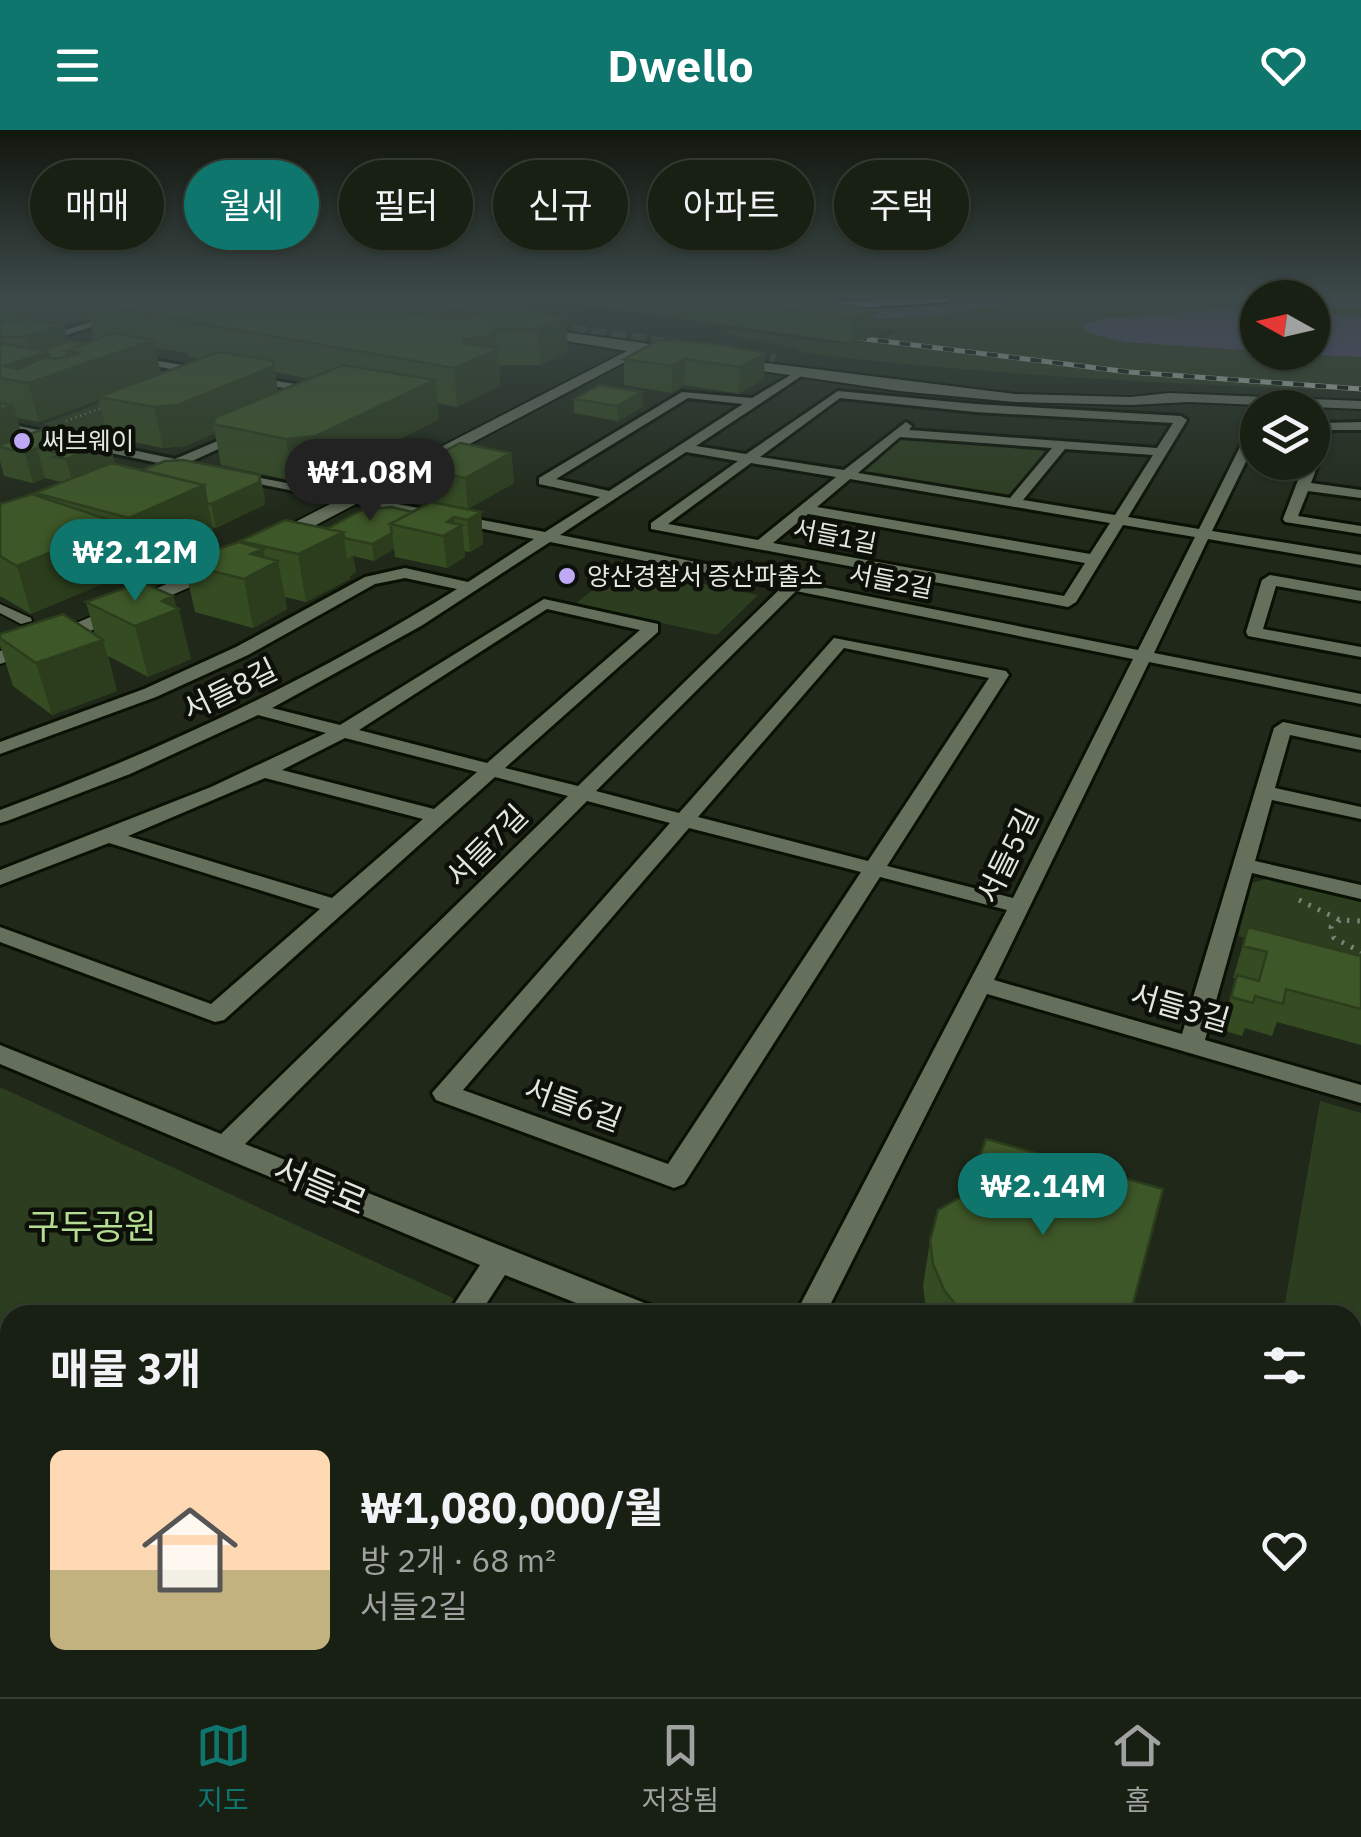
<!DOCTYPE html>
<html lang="ko">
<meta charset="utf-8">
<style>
:root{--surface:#181f13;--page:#252c21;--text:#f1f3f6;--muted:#9fa2a0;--line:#363d33;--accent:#0f766e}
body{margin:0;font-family:"IBM Plex Sans","Noto Sans KR",sans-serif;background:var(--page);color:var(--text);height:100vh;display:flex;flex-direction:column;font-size:38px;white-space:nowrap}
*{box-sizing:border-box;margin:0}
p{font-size:32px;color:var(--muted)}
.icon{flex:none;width:55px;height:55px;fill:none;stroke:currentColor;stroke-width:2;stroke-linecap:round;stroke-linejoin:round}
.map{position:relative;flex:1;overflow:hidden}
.side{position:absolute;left:0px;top:1175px;width:1362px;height:392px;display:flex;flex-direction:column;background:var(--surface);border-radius:30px 30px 0 0;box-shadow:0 2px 8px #0004,0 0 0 2px var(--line)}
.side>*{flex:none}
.hud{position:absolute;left:30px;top:30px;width:1302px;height:90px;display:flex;gap:20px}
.needle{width:65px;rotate:278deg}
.fabs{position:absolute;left:1240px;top:150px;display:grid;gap:20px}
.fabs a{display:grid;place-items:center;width:90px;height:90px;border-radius:50%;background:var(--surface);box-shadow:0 2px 8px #0004,0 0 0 2px var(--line);font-size:50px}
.price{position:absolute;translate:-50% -85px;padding:0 22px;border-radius:35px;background:var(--accent);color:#fff;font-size:32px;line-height:65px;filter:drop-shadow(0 2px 5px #0008)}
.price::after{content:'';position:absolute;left:50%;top:60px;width:30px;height:22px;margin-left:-15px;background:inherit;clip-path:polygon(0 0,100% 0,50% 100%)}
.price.active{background:#222;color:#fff}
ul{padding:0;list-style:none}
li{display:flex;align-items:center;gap:30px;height:250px;padding:0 50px}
li span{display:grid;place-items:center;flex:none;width:280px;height:200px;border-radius:15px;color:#555}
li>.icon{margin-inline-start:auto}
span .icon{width:120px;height:120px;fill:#fffc;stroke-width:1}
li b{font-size:42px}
h2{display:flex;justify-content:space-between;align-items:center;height:120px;padding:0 50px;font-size:42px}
.chip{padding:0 35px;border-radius:45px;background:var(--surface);box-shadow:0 2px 8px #0004,0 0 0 2px var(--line);font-size:35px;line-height:90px}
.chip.active{background:var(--accent);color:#fff}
header{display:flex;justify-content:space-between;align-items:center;height:130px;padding:0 50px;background:var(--accent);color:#fff;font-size:45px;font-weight:700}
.menu{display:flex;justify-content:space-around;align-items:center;height:140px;border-top:2px solid var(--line);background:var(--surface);font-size:28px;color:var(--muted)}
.menu a{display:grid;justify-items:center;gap:5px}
.menu .active{color:var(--accent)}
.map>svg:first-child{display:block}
</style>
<header><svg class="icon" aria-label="menu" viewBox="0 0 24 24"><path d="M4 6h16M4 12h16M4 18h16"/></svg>Dwello<svg class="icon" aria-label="heart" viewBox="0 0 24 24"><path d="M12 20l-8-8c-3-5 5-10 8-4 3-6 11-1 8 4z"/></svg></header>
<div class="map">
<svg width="1361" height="1567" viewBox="0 0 1361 1567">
<rect width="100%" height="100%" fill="#202919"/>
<path fill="#2d3d1f" d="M1029,168h194l-3,4 37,-1 1,51h54l1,-49 48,4v84c-189,-7 -368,-15 -556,-38 -26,-14 -55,-7 -81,-21l8,-3c43,4 130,29 165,2l-139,-19 171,-2z
M167,248l58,11 -122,48 -60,-13z
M909,308l128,10 10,5 -36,42 -10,1 -131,-22 -8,-4 34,-30z
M622,437l136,28 -41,40 -142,-31z
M1273,747l88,21v72l-123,-34 14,-53z
M0,957l459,214 -10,14h-439v27l-10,-18z
M1320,971l41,12v416l-9,-3v-211h-69z
M0,1225l10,16v317h64l-6,9h-68z"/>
<path fill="#584b7a" d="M1217,179l40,1v41l-131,-9 -40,-10 -3,-7 21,-6z
M1313,183l48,4v40l-81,-4 32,-1z"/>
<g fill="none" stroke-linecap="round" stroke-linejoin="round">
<path fill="#584b7a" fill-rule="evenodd" d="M955,168h60l-11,7c-30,4 -145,25 -165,6l12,-7z
M1312,168h49v10l-48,-3z"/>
<path stroke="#3d4636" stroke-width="14" stroke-dasharray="14 6" stroke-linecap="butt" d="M552,198l223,33"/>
<g stroke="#0a1104" stroke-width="4">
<path id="pedestrian" d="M0,474l31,14 1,3 -11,3 -21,-11z"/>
</g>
<g stroke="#0a1104" stroke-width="6">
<path id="minor" d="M169,168h14l-183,58v-6z
M129,226l77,13 6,3 -6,3 -81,-14z
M799,240l4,5 -107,71 50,8 92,-63 137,13 206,12 6,4 -59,97 71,12 53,-106 6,-4v18l-46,94 149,24v10l-153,-26 -54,114 207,41v10l-212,-42 -155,318 188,54 92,-306 9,-6 78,16v12l-71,-15 -15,53 86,19v12l-89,-19 -17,61 106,24v14l-109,-26 -47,167 156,45v18l-374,-109 -162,321h-30l212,-405 -127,-33 -196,307 -10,4 -238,-88 -4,-7 238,-270 -83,-22 -342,343 407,162 4,9h-49l-102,-40 -26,40h-32l33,-50 -480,-201v-19l221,89 347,-338 -73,-19 -271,243 -9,2 -215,-80v-15l211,77 109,-95 -211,-66 -109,42v-15l211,-83 115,-54 -68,-18 -128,59 -123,47 -7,2v-13c160,-59 312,-131 457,-221l-52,-11 -30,6 -127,71 -92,42 -156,57v-12l144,-53 92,-42 129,-70 40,-9 63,14 66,-43 -305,-61v-6l316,60 55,-35 -61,-13v-6l143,-86 70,6zM688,268l55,6 -134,87 -53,-12zM840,268l135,14 198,11 -16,25 -248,-18 3,-4 -6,-4 -62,48 -84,-13zM900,307l152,11 -42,50 -152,-25zM1065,319l88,6 -38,60 -92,-15zM686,322l52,9 -87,62v6l417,78 8,-5 47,-77 72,12 -57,113 -578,-115zM751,333l85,14 -78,63 -90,-16zM850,349l260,44 -20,31 -273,-47zM808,384l277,49 -21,33 -291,-53zM550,412l231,46 -203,198 -73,-18 153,-136v-8l-114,-25 -204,126 -68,-17 149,-82zM796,461l337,68 -120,239 -126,-32 122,-191 -3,-4 -172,-33 -155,175 -83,-22zM547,479l93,21 -153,133 -128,-33zM844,518l145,30 -121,183 -170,-44zM345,608l132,34 -43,37 -152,-39zM265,648l158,41 -91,79 -204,-62zM689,698l172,44 -193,292 -205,-74z
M247,246l72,12 6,3 -6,3 -76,-13z
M0,292l175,37 66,-28 10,3 -61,28 9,4 -7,4 -192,-40z
M1361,292v8h-30l-20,53 50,7v8l-53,-7 -10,25 63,10v8l-76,-12 -2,-3 22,-57h7v-18l10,-21z
M1270,445l91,16v10l-85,-15 -13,43 98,18v10l-113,-21 -2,-4 16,-52z
M1352,1460l9,3v36l-9,-2z
M80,1558h43l-3,9h-43z
M369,1558h38l-2,9h-38z
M616,1558h48l3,9h-48z"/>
</g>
<g stroke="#0a1104" stroke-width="4">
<path id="tertiary" d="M534,198l110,15 42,12 -7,4 -37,-6 -362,191h-12v-8l359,-185 -97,-16v-6z
M727,228l288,36 116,3 38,-4 192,8v8l-172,-7 -58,3 -116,-3 -116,-11 -177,-26 -2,-3z
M222,430l9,6 -2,4 -164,72 -65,22v-13l51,-17z"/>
</g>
<g stroke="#0a1104" stroke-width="5">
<path id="motorway" d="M732,168l90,4 131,-4 -6,4 -125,8 -84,-8z"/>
</g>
<path stroke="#7c8476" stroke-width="2.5" stroke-dasharray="1 4" stroke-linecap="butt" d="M66,291l41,-15"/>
<path stroke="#7c8476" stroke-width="5" stroke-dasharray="2.5 8" stroke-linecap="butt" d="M1299,770l41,20 21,1
M1340,790l-9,7 3,11 27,14"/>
<use href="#pedestrian" fill="#646f5c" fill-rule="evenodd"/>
<use href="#minor" fill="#646f5c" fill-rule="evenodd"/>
<use href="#tertiary" fill="#646f5c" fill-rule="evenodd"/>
<use href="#motorway" fill="#a88ceb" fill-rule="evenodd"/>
<g stroke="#c5cbbf" stroke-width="5">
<path id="rail" d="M834,205l295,37 232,17"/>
</g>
<use href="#rail" stroke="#0c1009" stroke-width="4" stroke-dasharray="11" stroke-linecap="butt"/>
</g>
<path fill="#354b22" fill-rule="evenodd" d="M0,168h531l-3,2v5l-9,4 49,43 -28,13h-41l1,21 -43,21 -20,-4 2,16 -116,59 -30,3 -72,-16 -6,-32 -29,13 -23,2 -55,-11 7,27 150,34 -1,7 -48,23 -4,-1 1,3 -73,34 -10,-3 3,10 -102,43 -31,-18v-92l36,-9 -1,-2 26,-11 -16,-4 -12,5 -29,-7 -4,-15zM89,188l5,21h2l-12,5 -16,-2 -4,-17zM155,218l33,5 1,4 11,2 -39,15zM275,242l35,7 -32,13zM99,270l9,36 -86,1 -5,-19 22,4z
M535,168h251l88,14 -2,25 -21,6z
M716,214l48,35 -25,15 -55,-9 -12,8 -48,-8v-26z
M642,262l1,15 -25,14 -44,-8v-14z
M511,323l3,30 -46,26 -40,-9 -4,-6 -3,-30z
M413,382h68l2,32 -13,8 -6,-1 1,6 -18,11 -52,-11 -1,-8 -20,12 -21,-5 3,16 -6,4v3l-44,23 -21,-5 2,12 -34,19 -58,-16 -11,-48 56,-22v-1l87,-12z
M173,466l18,63 -43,18 -40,-21 9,35 -65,24 -39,-29 -13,-41v-11l95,1 -9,-33z
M1248,797l113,29v89l-84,-23 -5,14 -27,-8 -3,8 -21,-6 15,-52h-3z
M930,1111l200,74h-201l-3,-6 -3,-23z"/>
<path fill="#2b3d1c" d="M19,168h55l6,23 -16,4 7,26h-4l3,10 84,-21 7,37 -63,20 1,3 -60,22 -11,-39 -28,-6v-40h2l8,27 20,-6 -5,-21 3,-4z
M76,168h36l-26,6 3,14 -7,2z
M162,168h20l4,21 -21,-3z
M511,168h20v1l-3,1v5l-16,7z
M874,182l-2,25 -21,6 2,-25z
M566,186l2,36 -28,13 -2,-36z
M495,201l5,55 -43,21 -3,-39 10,-29z
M765,223l-1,26 -25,15 1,-27z
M685,229l-1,26 -12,8v-27z
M274,236l6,39 -67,19 2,9 -29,13 -23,2 -9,-41z
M435,250l4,39 -116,59 -30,3 -7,-42z
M642,262l1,15 -25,14 -1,-15z
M14,276l11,40 -25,1v-37z
M108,307l7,29 -41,23 -8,-30z
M37,318l8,30 -12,5 -8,-30z
M511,323l3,30 -46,26 -3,-31z
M260,345l5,23 -1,7 -48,23 -5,-24z
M204,355l9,45 -73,34 -11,-46z
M481,382l2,32 -13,8 -3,-32z
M454,387l1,12 7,-4 3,32 -18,11 -4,-32 4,-14z
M121,394l12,47 -102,43 -14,-48z
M343,402l4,27 6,-4 3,17 -6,4v3l-44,23 -8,-48z
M392,403l2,16 -20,12 -2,-17z
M263,419l3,18 12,-6 9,48 -34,19 -9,-49 7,-25z
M173,466l3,14 3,-1 12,50 -43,18 -13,-51 27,-25z
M103,510l14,51 -65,24 -16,-52z"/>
<path fill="#3e5728" stroke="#2b3d1c" stroke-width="2.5" d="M107,168h54l1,3 9,1 16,-4h124l146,22 22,-6 -106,-16h77l116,18 -28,13 -46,-1 3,3 -5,5 -26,3v4l34,6 -44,19 -246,-43 6,-2h-20l-12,-2 5,-2 -101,-15z
M701,168h85l74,9 14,5 -21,6z
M31,189l33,5 -39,13h-25v-14l9,-2z
M112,203l42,7 -126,43 -28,-5v-33l4,-1 44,8 -44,14 15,3 26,-12 11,2 24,-6 -13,-2z
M659,210l57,4 49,9 -25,14 -55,-8 -13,7 -48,-7z
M70,211l14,3 -17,7 2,5 -13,3 -7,-1 -1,-6 -8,-1z
M219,222l54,9 1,5 -96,39 -24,2 -56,-10z
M343,235l92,15 -119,56 -30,3 -73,-15 3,-7z
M599,255l43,7 -25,14 -43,-7z
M0,273l14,3 -14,4z
M54,295l54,12 1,5 -43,17 -12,-2 7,-3 -24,-6 -12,5 -25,-6v-2z
M460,313l51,10 -46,25 -41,-8 -3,-6z
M183,330l77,15 -1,7 -48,22 -4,-1 -3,-18 -62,-15 23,-9z
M111,333l93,22 -75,33 -94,-25z
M32,364l89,30 -104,42 -17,-10v-52z
M431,372l50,10 -14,8 -13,-3 -7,5 15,3 -19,11 -53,-12z
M391,377l22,5 -23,12 2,9 -20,11 -28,-6 -1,-6 -16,-3 35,-19z
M285,390l58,12 -45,22 -58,-13z
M239,412l24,7 -12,5 27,7 -34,18 -60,-15 31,-14z
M141,452l32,14 -11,5 17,8 -44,17 -49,-24z
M63,484l40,26 -67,23 -36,-25v-4z
M1248,797l113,29v53l-75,-20 -3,15 -28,-8 -2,7 -22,-6 6,-22 22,6 8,-29 -24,-6z
M986,1009l177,50 -33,126h-166l-20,-25 -11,-26 -3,-23 8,-31 28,-16z"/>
<linearGradient id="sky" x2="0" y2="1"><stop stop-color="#12170e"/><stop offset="0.43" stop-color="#3c4949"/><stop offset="1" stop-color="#3c4949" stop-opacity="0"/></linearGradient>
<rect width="1361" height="387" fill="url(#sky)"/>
<g fill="#bea9f5" stroke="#0c1009" stroke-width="4">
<circle cx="22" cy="311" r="10"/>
<circle cx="567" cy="446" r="10"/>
</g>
<g text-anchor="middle" stroke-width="9" stroke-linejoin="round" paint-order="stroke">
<g font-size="25" fill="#e1e7dc" stroke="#0c1009" text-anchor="start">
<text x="42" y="320">써브웨이</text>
<text x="587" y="455">양산경찰서 증산파출소</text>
</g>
<g font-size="25" fill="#e1e7dc" stroke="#0c1009">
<text transform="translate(835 406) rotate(11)" y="9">서들1길</text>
<text transform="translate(891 451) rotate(11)" y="9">서들2길</text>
</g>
<g font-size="30" fill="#e1e7dc" stroke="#0c1009">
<text transform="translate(230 560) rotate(-26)" y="10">서들8길</text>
<text transform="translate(487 716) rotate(-45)" y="10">서들7길</text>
<text transform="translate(1008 726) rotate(-64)" y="10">서들5길</text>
<text transform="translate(1180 878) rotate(16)" y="10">서들3길</text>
<text transform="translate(573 975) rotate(20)" y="10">서들6길</text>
</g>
<g font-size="35" fill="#e1e7dc" stroke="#0c1009">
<text transform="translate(320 1056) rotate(23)" y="12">서들로</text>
</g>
<g font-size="35" fill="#b4dd93" stroke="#0c1009">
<text x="92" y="1109">구두공원</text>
</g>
</g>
</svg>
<div class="fabs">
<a><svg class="needle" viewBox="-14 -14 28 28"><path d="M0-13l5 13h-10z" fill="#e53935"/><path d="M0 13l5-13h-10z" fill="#9fa2a0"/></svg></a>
<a><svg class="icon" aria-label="layers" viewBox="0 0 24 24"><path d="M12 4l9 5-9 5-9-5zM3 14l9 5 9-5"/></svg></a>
</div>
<b class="price active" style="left:370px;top:394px">₩1.08M</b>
<b class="price" style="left:135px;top:474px">₩2.12M</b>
<b class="price" style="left:1043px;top:1108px">₩2.14M</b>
<div class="hud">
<a class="chip">매매</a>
<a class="chip active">월세</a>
<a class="chip">필터</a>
<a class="chip">신규</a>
<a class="chip">아파트</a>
<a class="chip">주택</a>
</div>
<section class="side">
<h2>매물 3개<svg class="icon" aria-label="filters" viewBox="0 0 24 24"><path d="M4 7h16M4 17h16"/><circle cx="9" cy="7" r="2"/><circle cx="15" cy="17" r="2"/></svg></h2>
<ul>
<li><span style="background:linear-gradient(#ffd9b3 60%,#c2b280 0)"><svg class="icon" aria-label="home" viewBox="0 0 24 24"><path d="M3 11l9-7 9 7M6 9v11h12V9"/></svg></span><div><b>₩1,080,000/월</b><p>방 2개 · 68 m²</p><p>서들2길</p></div><svg class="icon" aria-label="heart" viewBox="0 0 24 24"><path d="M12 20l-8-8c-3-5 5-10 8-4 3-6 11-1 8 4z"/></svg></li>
</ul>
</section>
</div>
<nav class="menu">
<a class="active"><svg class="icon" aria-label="map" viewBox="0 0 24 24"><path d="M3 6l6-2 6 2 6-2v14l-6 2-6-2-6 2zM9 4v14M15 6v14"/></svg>지도</a>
<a><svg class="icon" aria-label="saved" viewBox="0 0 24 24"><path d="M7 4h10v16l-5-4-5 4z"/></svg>저장됨</a>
<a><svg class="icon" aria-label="home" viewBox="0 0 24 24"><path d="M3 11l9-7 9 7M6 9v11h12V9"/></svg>홈</a>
</nav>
